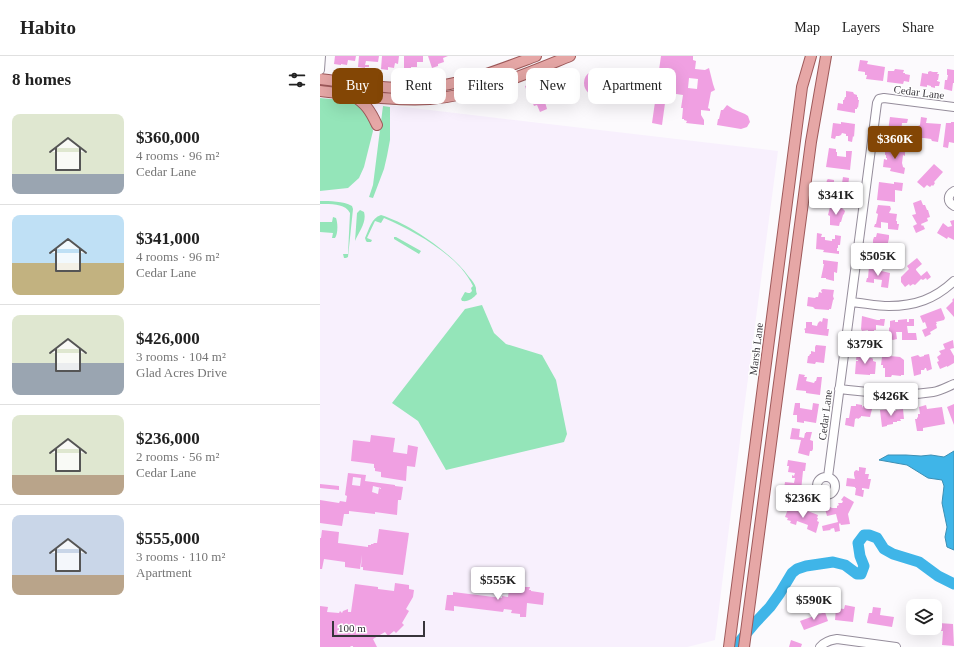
<!DOCTYPE html>
<meta charset="utf-8">
<style>
:root{--surface:#fff;--page:#f6f6f6;--text:#222;--muted:#767676;--line:#e0e0e0;--accent:#834605}
body{margin:0;font-family:Georgia,serif;background:var(--page);color:var(--text);height:100vh;display:flex;flex-direction:column;font-size:15px;white-space:nowrap}
*{box-sizing:border-box;margin:0}
p{font-size:13px;color:var(--muted)}
.icon{flex:none;width:22px;height:22px;fill:none;stroke:currentColor;stroke-width:2;stroke-linecap:round;stroke-linejoin:round}
.map{position:relative;flex:1;overflow:hidden}
.drawer{display:flex;flex-direction:column;background:var(--surface);width:320px}
.drawer>*{flex:none}
.top-card{position:absolute;left:12px;top:12px;width:380px;height:36px;display:flex;gap:8px}
.buttons{position:absolute;left:586px;top:543px;display:grid;gap:8px}
.buttons a{display:grid;place-items:center;width:36px;height:36px;border-radius:8px;background:var(--surface);box-shadow:0 4px 16px #0002;font-size:20px}
.scale{position:absolute;left:12px;bottom:10px;width:93px;box-sizing:border-box;padding-left:4px;border:2px solid #38353b;border-top:0;font-size:11px;line-height:14px;white-space:nowrap;color:#38353b;-webkit-text-stroke:3px #fff;paint-order:stroke}
.price{position:absolute;translate:-50% -34px;padding:0 9px;border-radius:4px;background:#fff;color:#222;font-size:13px;line-height:26px;filter:drop-shadow(0 1px 2px #0008)}
.price::after{content:'';position:absolute;left:50%;top:24px;width:12px;height:9px;margin-left:-6px;background:inherit;clip-path:polygon(0 0,100% 0,50% 100%)}
.price.current{background:var(--accent);color:#fff}
ul{padding:0;list-style:none}
li{display:flex;align-items:center;gap:12px;height:100px;padding:0 12px}
li+li{border-top:1px solid var(--line)}
li span{display:grid;place-items:center;flex:none;width:112px;height:80px;border-radius:8px;color:#555}
li>.icon{margin-inline-start:auto}
span .icon{width:48px;height:48px;fill:#fffc;stroke-width:1}
li b{font-size:17px}
h2{display:flex;justify-content:space-between;align-items:center;height:48px;padding:0 12px;font-size:17px}
.tag{padding:0 14px;border-radius:8px;background:var(--surface);box-shadow:0 4px 16px #0002;font-size:14px;line-height:36px}
.tag.current{background:var(--accent);color:#fff}
header{display:flex;align-items:center;gap:24px;box-sizing:border-box;height:56px;padding:0 20px;background:var(--surface);border-bottom:1px solid var(--line)}
header strong{font-size:19px}
nav{display:flex;gap:22px;margin-inline-start:auto;font-size:14px}
main{display:flex;flex:1;min-height:0}
.map>svg:first-child{display:block}
</style>
<header>
<strong>Habito</strong>
<nav><a>Map</a><a>Layers</a><a>Share</a></nav>
</header>
<main>
<section class="drawer">
<h2>8 homes<svg class="icon" aria-label="filters" viewBox="0 0 24 24"><path d="M4 7h16M4 17h16"/><circle cx="9" cy="7" r="2"/><circle cx="15" cy="17" r="2"/></svg></h2>
<ul>
<li><span style="background:linear-gradient(#dfe7d0 75%,#9aa5b1 0)"><svg class="icon" aria-label="home" viewBox="0 0 24 24"><path d="M3 11l9-7 9 7M6 9v11h12V9"/></svg></span><div><b>$360,000</b><p>4 rooms · 96 m²</p><p>Cedar Lane</p></div></li>
<li><span style="background:linear-gradient(#bfe0f5 60%,#c2b280 0)"><svg class="icon" aria-label="home" viewBox="0 0 24 24"><path d="M3 11l9-7 9 7M6 9v11h12V9"/></svg></span><div><b>$341,000</b><p>4 rooms · 96 m²</p><p>Cedar Lane</p></div></li>
<li><span style="background:linear-gradient(#dfe7d0 60%,#9aa5b1 0)"><svg class="icon" aria-label="home" viewBox="0 0 24 24"><path d="M3 11l9-7 9 7M6 9v11h12V9"/></svg></span><div><b>$426,000</b><p>3 rooms · 104 m²</p><p>Glad Acres Drive</p></div></li>
<li><span style="background:linear-gradient(#dfe7d0 75%,#b9a48a 0)"><svg class="icon" aria-label="home" viewBox="0 0 24 24"><path d="M3 11l9-7 9 7M6 9v11h12V9"/></svg></span><div><b>$236,000</b><p>2 rooms · 56 m²</p><p>Cedar Lane</p></div></li>
<li><span style="background:linear-gradient(#c9d6e8 75%,#b9a48a 0)"><svg class="icon" aria-label="home" viewBox="0 0 24 24"><path d="M3 11l9-7 9 7M6 9v11h12V9"/></svg></span><div><b>$555,000</b><p>3 rooms · 110 m²</p><p>Apartment</p></div></li>
</ul>
</section>
<div class="map">
<svg width="634" height="591" viewBox="0 0 634 591">
<rect width="100%" height="100%" fill="#fcfafd"/>
<path fill="#f8f0fd" d="M0,41l458,54 -34,258 -29,231 -28,7h-367z"/>
<path fill="#94e5b9" d="M0,42l33,3 16,10 4,20 -9,36 -5,11 -11,10 -28,3z
M63,50l7,1v33l-3,16 -3,13 -11,29 -4,-1 4,-12z
M0,145c10,0 23,0 32,5l1,3 -5,48 -2,1h-2l-1,-4h5l2,-41c-5,-10 -20,-9 -30,-9z
M40,154l4,2c3,10 -5,20 -9,29l2,-28z
M61,159c29,9 71,38 88,62 3,3 6,7 7,11 0,2 0,4 1,6 -4,4 -8,8 -15,7l-1,-2 4,-7 3,1h2l2,-2 -1,-3 2,-2c-3,-6 -7,-12 -12,-18 -19,-21 -51,-39 -77,-50l-3,5 -6,-2 -8,17 5,2 -1,2h-4l-1,-1 -1,-3c4,-8 6,-20 16,-23z
M13,161l3,1c2,5 2,16 -1,20h-3l1,-5 -13,-1v-10h12z
M74,181h2l25,14 -2,3 -25,-15z
M162,249l12,28 12,11 36,11 14,25 11,54 -3,8 -118,28 -28,-49 -26,-18 73,-94z"/>
<path fill="#3fb5e8" stroke="#3d8fb4" d="M634,395v99l-7,-3 -2,-10 2,-10 -5,-24 2,-17 -2,-6 -14,-2 -21,-13 -28,-5 9,-5h18l15,1 10,-1 13,2z"/>
<g fill="none" stroke-linecap="round" stroke-linejoin="round">
<path stroke="#3fb5e8" stroke-width="11" d="M415,591l20,-24 15,-16 10,-14 12,-20 5,-4 9,-3 27,-4 12,3 12,9h4l3,-8 -4,-10 -2,-13 6,-8h5l8,3 7,11 9,5 26,8 19,14 16,8"/>
</g>
<path fill="#f0a0e2" fill-rule="evenodd" d="M15,0h21l-1,5 -7,-1 -1,5 -6,-1v1l-7,-1z
M39,0h20l-1,6 -12,-1 -1,4h4v2h-4v1l-7,-1z
M62,0h17l-1,8 -3,-1 -1,5 -6,-1v3l-7,-1z
M84,0h19v6h-6v5h-6v3h-7z
M108,0h20l-5,2 1,4 -6,2v2l-6,2z
M341,0h32v4l3,1 -1,8 10,1 4,-2 4,16 2,6 -4,2 -3,16 2,1v2l-9,-1v5l3,5v5l-18,-2 1,-2 -3,-1v-1h-2l1,-11h-2l2,-13 -27,-4zM369,22l9,1 -1,10 -9,-1z
M540,4l8,1 -1,3 18,3 -2,14 -17,-2 1,-4h-2v-3l-7,-1z
M575,13l9,1 -1,3h2v1l5,1 -1,7 -5,-1 -1,3 -16,-2 1,-11h6z
M627,13l7,1v13h-1l-1,8 -8,-2 1,-9h2l1,-5h-1z
M264 27a13 13 0 1 1 26 0a13 13 0 1 1-26 0Z
M610,15l3,1h5l-1,2h2l-1,6h-1v1l3,1 -1,4h-4v2l-4,-1v-1l-4,-1v2l-7,-1 2,-13 6,1v-2z
M226,20l3,8 -4,1 6,15 -6,2 2,7 -7,3 -3,-7 -3,1 -6,-15 -1,1 -2,-6 11,-4 -1,-2z
M526,35l7,1 1,2 3,1v2h1v3h1l-1,8 -1,-1v2h-2v4l-18,-3 1,-7 5,1v-4h1l1,-3h1z
M336,39l10,1 -4,29 -10,-2z
M407,49l6,4 12,5 3,2 2,6 -3,5 -6,2 -24,-4 1,-6h1l2,-9h2z
M570,61l18,2 -1,4h-5l-1,9 4,1v8h-1v2l-9,-1 1,-2 -9,-2z
M601,61l6,1 -1,5 15,1 -3,18 -6,-1 -1,-2 -7,-1h-2l-1,3 -3,-1v2h-2v-2h-2l2,-13 4,-2z
M521,66l14,2 -1,13 -1,-1 -1,6 -4,-1v-5h-2v-2l-4,-1 -1,2 -2,1h-3l-1,3 -4,-1 2,-15 8,1z
M631,66h3v21l-5,-1 -1,6 -5,-1 3,-24h5z
M565,91l20,3v6l-2,-1 -1,8 1,4 2,1 -1,6 -14,-3 1,-3 -8,-1 1,-8 3,1v-2h-1v-3h-1z
M509,92l7,1v3h1v4l9,1v-6h6l-2,19 -24,-3z
M614,108l9,8 -9,10 1,1 -2,3 -1,-1 -2,2 -3,-2 -3,3 -7,-6z
M523,121l6,1 -2,19 -23,-3 3,-14 1,-1 6,1v2h1v1l6,1 1,-1z
M559,126l15,2v-2l9,1 -1,8 -7,-1v12l-18,-2z
M601,144l2,5h2l2,5h1l2,7 -3,1 1,3 -7,3 1,2 1,-1 2,4 -9,4 -3,-7 4,-2 -5,-9 4,-1 -3,-11z
M558,149l12,1 1,3 -2,4 8,1 -1,7h1v3h2l-1,6 -10,-1v-6l-7,-1v6l-7,-1 1,-3h1l2,-10 -2,-1z
M510,151l7,1 2,-1h2l4,4 -1,3 -1,1 -2,7h-1l-1,4 -9,-1v-9l-2,-1z
M634,164v20l-6,-3 -1,2 -10,-6 6,-10 5,4 4,-1 -2,-5z
M497,177l5,1 -1,3h4v3l7,1v-2h3v-4l6,1 -1,9h-2v3h-1v3h2v3l-16,-2 1,-2 -8,-1z
M557,177l12,2v3l-2,9h5l-3,10 -8,-2v-3l-8,-1v-11l1,-3h2z
M597,202l5,6 -6,5v1l5,6 6,-5 4,6 -4,3 -1,-2 -3,2 -2,-1 -6,6 -2,-1 -3,2 -1,-2 -4,3 -4,-5v-5l8,-8 -2,-3z
M503,204l15,2 -1,11 -3,-1v9l-8,-2v-1h-5l3,-14h-1z
M549,210l9,1 -1,3 13,3 -2,15 -7,-1 1,-7 -8,-1v4l-8,-1 1,-4h1z
M503,233l11,1 -1,6 1,3 -1,1 -2,9h-2v1l-14,-1 -2,-2 -6,-1 1,-9 7,1 1,-1h2l1,-5 3,1 -1,-3z
M634,242v19l-8,-9 7,-7 -1,-1z
M621,252l4,10 -1,2 -8,2 1,2h-1l1,4 -7,4 1,2 -6,3 -3,-7 5,-2 -2,-6 -2,1 -3,-7z
M542,260l15,4h3v-1h5l-1,7 -8,-1v5h-2v3l10,2 -1,7 -12,-1 1,-3h-5l1,-8 -6,1 -1,-2z
M503,262l5,1 -1,10h2l-1,7 -23,-3v-3l-1,-1 2,-1v-6h6v3l5,1 1,-3 2,-2 2,1z
M587,263v3h2v-3h5v7h-7l1,7h8l1,7h-15v-8h-6l1,7 -4,1 -3,-1 -1,-8v-3l1,-1v-6l5,-1v2h3v-2z
M633,284l1,8 -4,1 4,7v7l-7,4v-1l-7,3 -3,-7 2,-1 -2,-4 4,-3 -2,-3 6,-2 -2,-5z
M496,289l10,1 -2,17 -8,-1 -1,2 -8,-1 1,-7h1l1,-2h1v-3l4,1v-5z
M537,296l10,1 -1,5h6l1,1v2l3,1 -1,12h-5v1l-15,-1 1,-13h2v-1h-2z
M609,298l3,15 -5,2 -1,-3h-1l-1,2h-3v4l-7,2 -3,-19 7,-2 2,2 4,-1v-1z
M570,300l10,1 4,3v15h-3v1l-9,-1 -1,2h-6v-9h-2v-3h-2l1,-8h6z
M479,318l6,1 -1,2h3l-1,4 8,2 1,-2h1l1,-4h5l-2,18 -14,-2v-2l-10,-1z
M475,347h5v5l12,2 1,-7 6,1 -3,19 -12,-2v2l-7,-1v-7h-4z
M536,348l6,1v3l1,-2h5v2l4,1 -2,8 -9,-1v1l-3,2 -1,-1 -2,1 -1,8 -9,-2 1,-7h3l2,-12h5z
M634,348v21l-7,-18z
M606,349l1,4 15,-2 3,17 -22,4v3h-6l-2,-12h2v-1l1,-1v-3h2l-1,-7z
M575,353v2h1v-1l7,-1 1,10h-4l1,2h-4v1h-4v2l-6,1v1l-5,1 -2,-17z
M472,372l8,1 -1,8 5,1 1,-5h1v-1h6l-2,8 3,1v8l-1,2h-2l-1,5 -11,-3 3,-13 -11,-1z
M51,379l24,3 -2,14 14,2 1,-9 10,2 -3,20 -8,-1 -1,15 -25,-4v-5l-6,-1v-3h-1v-4l-23,-3 2,-21 17,2z
M468,404l18,3 -1,8h-2l-2,20 -9,4 -2,-1v1l-4,2h-2l-1,-2 2,-13 9,1 1,-5h-3v-3l2,1 1,-3 -7,-1 1,-6h-2z
M539,411l7,1 -1,6h4l-1,5h3l-2,10 -7,-1v2h2l-1,7 -8,-2 1,-7h-1v-1l-9,-1 1,-8 8,1 -1,-4v-3l2,-2 3,1z
M28,417l18,2 -1,6 30,4v1l8,1 -2,13h-3l-1,15 -22,-3v2l-26,-3v3h-5l-2,12 -22,-3v-23l19,3 1,-2 6,1 1,-6 -2,-1zM33,421l8,1 -1,8 -8,-1zM53,430l8,2v1l-2,-1 -1,6 -6,-2z
M0,428l19,2v4l-19,-2z
M524,440l10,6 -6,12 2,10 -9,1 -1,-2 -1,1 1,7 -5,1 -1,-4 -4,1 1,1 -8,1 -1,-5 16,-4 -2,-8 -9,2 -2,-7 5,-2 2,1h5v-2l2,-1 -1,-2h4l1,-2 -2,-1z
M473,450l2,2v2l8,3 2,-3 13,5 -1,3h1l-1,3 2,1 -3,11 -9,-4 1,-4 -11,-4 -1,4 -6,-2 1,-2 -4,-1 1,-2 -3,-1 3,-8z
M59,473l30,4 -6,42 -40,-5v-3h-2l1,-12 -2,14 -15,-2v-5l-21,-3 -2,10h-2v-31h1l1,-8 17,2 -1,11 30,4v-2h3v-1h2l1,-1h3z
M190,526l14,2 -1,3h7l-1,3h2v1l13,2 -1,12 -16,-2 -1,14h-6v-3l-9,-1 1,-3 -8,-1 -1,3 -49,-6v5l-9,-1 2,-15h6v-3l49,6v-2l6,1z
M75,527l14,2v4l5,1 -1,7 -7,12 3,2 -7,12 2,2 -8,8 -2,-2 -6,5 -3,-4 -12,7 4,8h-24v-1h-2l-1,1h-30v-41l8,1 -1,5 12,1 1,-2 2,2 1,-2 5,-2v3h3l4,-28 23,3v2l16,2z
M525,549l10,2 -2,15 -18,-2 1,-12 8,1z
M553,551l8,1 -1,7 14,2 -2,10 -25,-4 2,-10h3z
M505,556l3,9 -24,9 -4,-9z
M590,560l3,1v11h17l-1,5 -22,-6z
M619,567l14,1 1,22 -12,-1 1,-14h-4z
M471,584l11,4 -1,3h-12z"/>
<g fill="none" stroke-linecap="round" stroke-linejoin="round">
<g stroke="#958d9b" stroke-width="10">
<path id="minor" d="M0,14l1,-14
M634,135c-7,4 -7,11 0,15
M531,246c13,1 25,4 38,4 26,0 46,-7 65,-25
M519,333c32,3 63,8 94,3 7,-1 14,-5 21,-8
M497 430a9 9 0 1 1 18 0a9 9 0 1 1-18 0Z
M508,421l49,-374 2,-4 5,-1 70,9
M500,591c4,-5 10,-7 17,-8l59,8"/>
</g>
<g stroke="#9e595a" stroke-width="12">
<path id="major" d="M0,23c39,5 80,13 119,7 33,-5 65,-18 97,-30
M0,35c36,4 73,10 110,8 46,-3 98,-26 140,-43
M32,39c14,9 18,15 25,30
M409,591l73,-560 9,-31
M424,591l67,-505 15,-86"/>
</g>
<use href="#minor" stroke="#fff" stroke-width="8"/>
<use href="#major" stroke="#e6a7a6" stroke-width="10"/>
</g>
<g text-anchor="middle" stroke-width="3" stroke-linejoin="round" paint-order="stroke">
<g font-size="11" fill="#38353b" stroke="#fff">
<text transform="translate(599 36) rotate(7)" y="4">Cedar Lane</text>
<text transform="translate(436 293) rotate(-83)" y="4">Marsh Lane</text>
<text transform="translate(505 359) rotate(-83)" y="4">Cedar Lane</text>
</g>
</g>
</svg>
<div class="buttons">
<a><svg class="icon" aria-label="layers" viewBox="0 0 24 24"><path d="M12 4l9 5-9 5-9-5zM3 14l9 5 9-5"/></svg></a>
</div>
<div class="scale">100 m</div>
<b class="price current" style="left:575px;top:104px">$360K</b>
<b class="price" style="left:516px;top:160px">$341K</b>
<b class="price" style="left:558px;top:221px">$505K</b>
<b class="price" style="left:545px;top:309px">$379K</b>
<b class="price" style="left:571px;top:361px">$426K</b>
<b class="price" style="left:483px;top:463px">$236K</b>
<b class="price" style="left:178px;top:545px">$555K</b>
<b class="price" style="left:494px;top:565px">$590K</b>
<div class="top-card">
<a class="tag current">Buy</a>
<a class="tag">Rent</a>
<a class="tag">Filters</a>
<a class="tag">New</a>
<a class="tag">Apartment</a>
</div>
</div>
</main>
